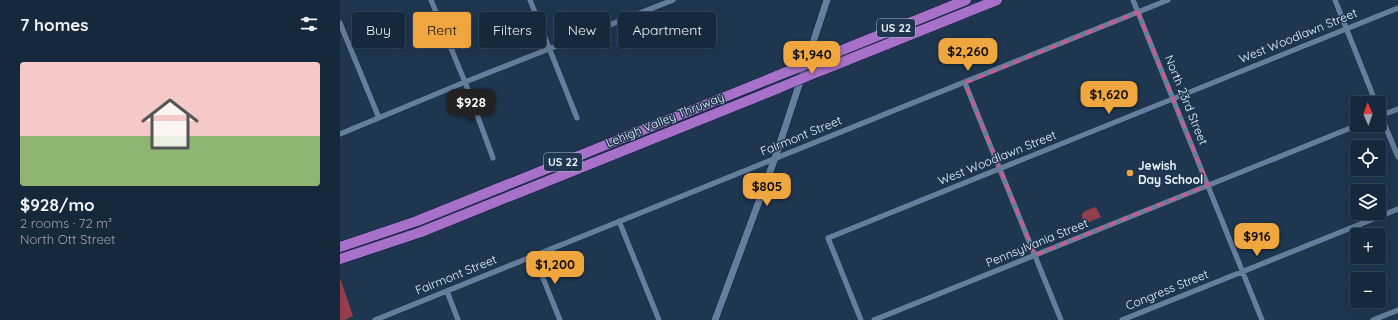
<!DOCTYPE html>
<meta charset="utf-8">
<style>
:root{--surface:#16283b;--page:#1f3042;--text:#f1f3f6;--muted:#9ea6af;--line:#354455;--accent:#f0a63f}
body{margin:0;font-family:Quicksand,sans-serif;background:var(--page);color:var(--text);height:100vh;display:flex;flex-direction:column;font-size:15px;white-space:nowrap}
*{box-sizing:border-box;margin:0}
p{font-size:13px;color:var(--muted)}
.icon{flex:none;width:22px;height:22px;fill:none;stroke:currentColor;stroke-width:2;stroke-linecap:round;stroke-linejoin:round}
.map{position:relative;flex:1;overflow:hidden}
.panel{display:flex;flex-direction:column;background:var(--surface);width:340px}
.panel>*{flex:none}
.banner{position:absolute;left:12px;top:12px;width:380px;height:36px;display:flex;gap:8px}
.needle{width:26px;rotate:358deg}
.buttons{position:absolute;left:1010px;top:96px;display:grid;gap:8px}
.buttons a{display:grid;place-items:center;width:36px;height:36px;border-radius:4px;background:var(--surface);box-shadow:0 4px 16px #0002,0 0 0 1px var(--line);font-size:20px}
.price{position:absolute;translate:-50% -34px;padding:0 9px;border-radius:8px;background:var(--accent);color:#111;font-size:13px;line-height:26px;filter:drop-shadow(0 1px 2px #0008)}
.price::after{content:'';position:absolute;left:50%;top:24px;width:12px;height:9px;margin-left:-6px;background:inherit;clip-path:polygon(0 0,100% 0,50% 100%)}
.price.selected{background:#222;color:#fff}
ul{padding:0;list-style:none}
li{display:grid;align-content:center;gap:8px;height:212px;padding:0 20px}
li span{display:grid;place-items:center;height:124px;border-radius:4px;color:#555}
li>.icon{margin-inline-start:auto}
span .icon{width:72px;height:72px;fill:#fffc;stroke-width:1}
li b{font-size:17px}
h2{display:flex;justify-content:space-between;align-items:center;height:48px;padding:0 20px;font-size:17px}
.tag{padding:0 14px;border-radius:4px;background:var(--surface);box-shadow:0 4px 16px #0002,0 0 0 1px var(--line);font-size:14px;line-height:36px}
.tag.selected{background:var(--accent);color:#111}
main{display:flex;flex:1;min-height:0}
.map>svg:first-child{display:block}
</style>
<main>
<section class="panel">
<h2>7 homes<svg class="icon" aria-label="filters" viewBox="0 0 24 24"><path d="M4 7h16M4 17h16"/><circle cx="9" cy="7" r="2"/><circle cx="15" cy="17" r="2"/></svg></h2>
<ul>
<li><span style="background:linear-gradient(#f6c9c9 60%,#8fb573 0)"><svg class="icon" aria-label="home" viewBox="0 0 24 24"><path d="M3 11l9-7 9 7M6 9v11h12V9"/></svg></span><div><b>$928/mo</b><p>2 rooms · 72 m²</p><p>North Ott Street</p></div></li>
</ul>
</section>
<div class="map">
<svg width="1058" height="320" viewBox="0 0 1058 320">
<rect width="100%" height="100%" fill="#1e364f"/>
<path fill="#963d4d" d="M756,207l5,10 -17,7c-5,-13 0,-13 12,-17z
M0,278l13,38 -8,4h-5z"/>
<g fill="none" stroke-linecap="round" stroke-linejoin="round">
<g stroke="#061c34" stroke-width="6">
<path id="minor" d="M91,0l34,82 28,76
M190,0l47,118
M793,0l129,320
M995,0l41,103
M0,23l39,95
M625,83l96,237
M1039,111l19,46
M1039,116l19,-7
M0,134l125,-52 208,-82
M279,221l40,99
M194,256l26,64
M107,291l11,29
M35,320c264,-107 528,-214 793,-320
M521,320l-33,-82 570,-230
M534,320l484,-195
M782,320l276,-111
M1033,320l25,-10"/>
</g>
<g stroke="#061c34" stroke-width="8">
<path id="tertiary" d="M375,320l60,-162 52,-158"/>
</g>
<g stroke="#061c34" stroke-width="11">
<path id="motorway" d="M485,57l141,-57
M480,71l177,-71
M0,247l77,-26 367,-148
M0,259l81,-27 358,-144"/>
</g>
<use href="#minor" stroke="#647e9b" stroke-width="5.5"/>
<use href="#tertiary" stroke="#647e9b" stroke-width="7"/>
<use href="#motorway" stroke="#a771c9" stroke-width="10"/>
<g stroke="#061c34" stroke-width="11" stroke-linecap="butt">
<path id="motorway-bridge" d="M444,73l41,-16
M439,88l41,-17"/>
</g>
<use href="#motorway-bridge" stroke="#a771c9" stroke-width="10"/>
</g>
<path fill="none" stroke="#ce5a8c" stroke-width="3" stroke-dasharray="8 5" stroke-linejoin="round" d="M798,12l70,173 -173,70 -70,-172z"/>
<circle fill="#f0a63f" stroke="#1e364f" stroke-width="1.5" cx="790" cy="173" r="4"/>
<g text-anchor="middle" stroke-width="3" stroke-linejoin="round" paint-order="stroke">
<g fill="#1e364f" stroke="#adbac9" stroke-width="1">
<rect x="537" y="19" width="38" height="18" rx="3"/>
<rect x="204" y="153" width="38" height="18" rx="3"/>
</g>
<g font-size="11" font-weight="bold" fill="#eaf3fd">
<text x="556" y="32">US 22</text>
<text x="223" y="166">US 22</text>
</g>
<g font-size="12" fill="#eaf3fd" stroke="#1e364f">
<text transform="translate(958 36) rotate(-22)" y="4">West Woodlawn Street</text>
<text transform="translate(846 100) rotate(68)" y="4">North 23rd Street</text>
<text transform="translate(325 120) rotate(-22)" y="4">Lehigh Valley Thruway</text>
<text transform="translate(461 136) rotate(-22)" y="4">Fairmont Street</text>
<text transform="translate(657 158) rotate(-22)" y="4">West Woodlawn Street</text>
<text transform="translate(697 243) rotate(-22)" y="4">Pennsylvania Street</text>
<text transform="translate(116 275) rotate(-22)" y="4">Fairmont Street</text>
<text transform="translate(827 290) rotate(-22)" y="4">Congress Street</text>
</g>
<g font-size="12" font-weight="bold" fill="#eaf3fd" stroke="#1e364f" text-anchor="start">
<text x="798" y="170">Jewish<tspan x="798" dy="14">Day School</tspan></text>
</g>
</g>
</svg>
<div class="buttons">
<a><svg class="needle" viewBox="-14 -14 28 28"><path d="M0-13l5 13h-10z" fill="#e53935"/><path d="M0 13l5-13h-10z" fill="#9ea6af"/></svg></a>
<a><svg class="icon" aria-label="locate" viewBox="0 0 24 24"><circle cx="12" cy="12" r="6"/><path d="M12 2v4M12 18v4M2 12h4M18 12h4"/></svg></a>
<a><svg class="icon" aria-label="layers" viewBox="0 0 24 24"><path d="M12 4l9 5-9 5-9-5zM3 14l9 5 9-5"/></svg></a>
<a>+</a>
<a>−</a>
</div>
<b class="price" style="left:628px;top:72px">$2,260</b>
<b class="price" style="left:472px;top:75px">$1,940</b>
<b class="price" style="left:769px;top:115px">$1,620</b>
<b class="price selected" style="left:131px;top:123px">$928</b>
<b class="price" style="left:427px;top:207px">$805</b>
<b class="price" style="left:917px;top:257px">$916</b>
<b class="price" style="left:215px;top:285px">$1,200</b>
<div class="banner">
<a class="tag">Buy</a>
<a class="tag selected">Rent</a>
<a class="tag">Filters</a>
<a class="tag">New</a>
<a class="tag">Apartment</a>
</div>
</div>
</main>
